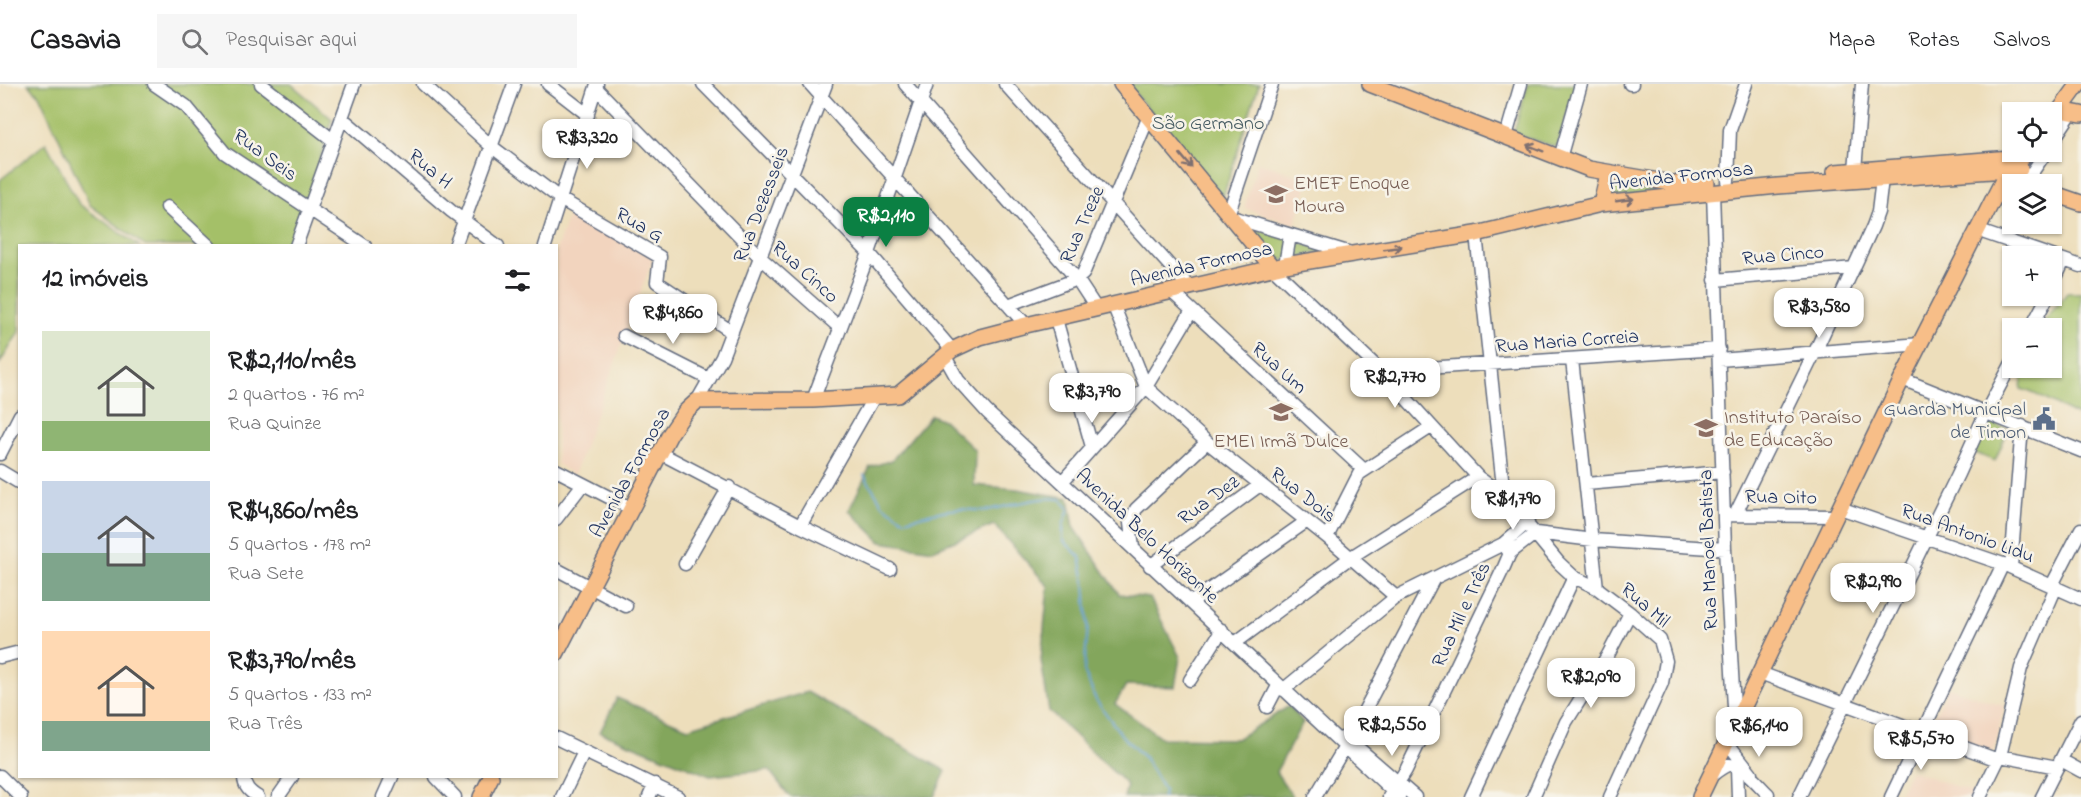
<!DOCTYPE html>
<html lang="pt">
<meta charset="utf-8">
<style>
:root{--surface:#fff;--page:#f6f6f6;--text:#202124;--muted:#757577;--line:#e0e0e0;--accent:#0b8043}
body{margin:0;font-family:"Indie Flower",sans-serif;background:var(--page);color:var(--text);height:100vh;display:flex;flex-direction:column;font-size:22px;white-space:nowrap}
*{box-sizing:border-box;margin:0}
p{font-size:20px;color:var(--muted)}
.icon{flex:none;width:33px;height:33px;fill:none;stroke:currentColor;stroke-width:2;stroke-linecap:round;stroke-linejoin:round}
.map{position:relative;flex:1;overflow:hidden}
.details{position:absolute;left:18px;top:160px;width:540px;height:534px;display:flex;flex-direction:column;background:var(--surface);border-radius:0px;box-shadow:0 2px 4px #0004}
.details>*{flex:none}
.buttons{position:absolute;left:2002px;top:18px;display:grid;gap:12px}
.buttons a{display:grid;place-items:center;width:60px;height:60px;border-radius:0px;background:var(--surface);box-shadow:0 2px 4px #0004;font-size:30px}
.price{position:absolute;translate:-50% -51px;padding:0 14px;border-radius:12px;background:#fff;color:#222;font-size:20px;line-height:39px;filter:drop-shadow(0 2px 3px #0008)}
.price::after{content:'';position:absolute;left:50%;top:36px;width:18px;height:14px;margin-left:-9px;background:inherit;clip-path:polygon(0 0,100% 0,50% 100%)}
.price.current{background:var(--accent);color:#fff}
ul{padding:0;list-style:none}
li{display:flex;align-items:center;gap:18px;height:150px;padding:0 24px}
li span{display:grid;place-items:center;flex:none;width:168px;height:120px;border-radius:0px;color:#555}
li>.icon{margin-inline-start:auto}
span .icon{width:72px;height:72px;fill:#fffc;stroke-width:1}
li b{font-size:26px}
h2{display:flex;justify-content:space-between;align-items:center;height:72px;padding:0 24px;font-size:26px}
header{display:flex;align-items:center;gap:36px;box-sizing:border-box;height:84px;padding:0 30px;background:var(--surface);border-bottom:2px solid var(--line)}
header strong{font-size:28px}
nav{display:flex;gap:33px;margin-inline-start:auto;font-size:21px}
.search{width:420px;height:54px;background:var(--page);display:flex;align-items:center;gap:15px;box-sizing:border-box;padding:0 21px;border-radius:0px;color:var(--muted);font-size:22px}
.map>svg:first-child{display:block}
</style>
<header>
<strong>Casavia</strong>
<div class="search"><svg class="icon" aria-label="search" viewBox="0 0 24 24"><circle cx="10" cy="10" r="6"/><path d="M15 15l6 6"/></svg>Pesquisar aqui</div>
<nav><a>Mapa</a><a>Rotas</a><a>Salvos</a></nav>
</header>
<div class="map">
<svg width="2081" height="713" viewBox="0 0 2081 713">
<rect width="100%" height="100%" fill="#f7f3e8"/>
<filter id="ink" filterUnits="userSpaceOnUse"><feTurbulence type="fractalNoise" baseFrequency=".0167" numOctaves="2"/><feDisplacementMap in="SourceGraphic" scale="12" xChannelSelector="R" yChannelSelector="G"/><feConvolveMatrix kernelMatrix="1 2 1 2 8 2 1 2 1" color-interpolation-filters="sRGB"/></filter>
<filter id="wash" filterUnits="userSpaceOnUse"><feTurbulence type="fractalNoise" baseFrequency=".008" numOctaves="4" result="noise"/><feDisplacementMap in="SourceGraphic" scale="24" xChannelSelector="R" yChannelSelector="G"/><feGaussianBlur stdDeviation="1.35" result="paint"/><feColorMatrix in="noise" values="0 0 0 0 0 0 0 0 0 0 0 0 0 0 0 0 0 1.4 0 .05"/><feComposite in="paint" operator="in"/></filter>
<g filter="url(#wash)">
<rect width="100%" height="100%" fill="#eddebb"/>
<path fill="#f2d4be" d="M1258,78l51,18 -14,45 -51,-17z
M570,128l83,46 -79,217 -17,-11 -1,-214z
M1948,603l56,19 -10,46 -66,-22z
M1910,686l66,24 -2,3h-76z"/>
<path fill="#a4c067" stroke="#607862" stroke-width="1.5" d="M28,0h263l41,35 -38,127h-149l-55,-41 -51,-110z
M1127,0h132l-36,113z
M1528,0h49l-20,63 -44,-13z
M46,59l33,61 60,42h-119l-1,86 -19,31v-183z
M1618,96l48,7 1,6 -51,4 -5,-6 1,-6z
M1253,144l73,23 -46,10z
M2067,209h14v124c-21,-8 -40,-23 -60,-28l2,-21h29v-40h-13z
M1987,337l21,9 -13,31 -22,-9z"/>
<path fill="#83a65c" stroke="#4f6a5d" stroke-width="1.5" d="M931,331l12,5 32,30 -1,35 43,4 52,9 5,29 45,67 31,4 30,59 -5,30 -49,-2 -11,19 47,34 75,1 52,-33 14,16 -27,50 17,25h-169l3,-12 -78,-74 -8,-51 7,-74 -54,-61 -61,25 -52,-8 -32,-32 21,-43 22,-7z
M807,608l139,79 -12,26h-144l-21,-27 -59,6 -110,-44 17,-34 71,30z"/>
<g fill="none" stroke-linecap="round" stroke-linejoin="round">
<path stroke="#64a0d4" stroke-width="2" d="M864,391l19,30 22,15c18,-5 36,-10 55,-11 9,0 19,3 28,1 25,-4 46,-14 73,-11l8,10 -6,16v15l17,17 5,25 3,44 -4,45 12,29 27,37 21,20 20,33 -1,7"/>
</g>
</g>
<g filter="url(#ink)">
<g fill="none" stroke-linecap="round" stroke-linejoin="round">
<g stroke="#646c7f" stroke-width="15">
<path id="minor" d="M154,0l32,22 39,47 140,93
M261,0l73,57
M423,0l68,62 71,54 98,57 -3,25 75,50
M548,0l40,31
M703,0l166,169 83,97
M810,0l216,241
M905,0l172,195 19,29
M1005,0l185,204
M1630,0h2
M596,4l165,170 79,70
M342,34l109,93 47,35
M1506,52l15,-52
M2052,58l20,-30
M1560,74l21,-74
M1855,86l7,-86
M1728,97l2,-51 16,-46
M2025,99l21,-31
M1713,108l12,357 10,176
M167,123l42,39
M1229,128l43,-128
M1235,134l116,35
M1985,149l96,33
M1476,150l28,262
M296,162l58,-162
M455,162l59,-162
M545,162l52,-162
M1285,181l5,-30
M1273,184l108,103 97,106 26,19 55,67 15,14 23,11 33,25 30,27 6,21 -4,22 -52,114
M1715,196l139,-12
M2052,202l12,-26
M1171,207l193,179
M1113,220l33,83 61,55 120,95 69,60
M1008,221l69,-26 6,-5 66,-158
M1056,235l36,128
M2031,244l17,-32
M624,252l85,43
M944,271l14,25 29,32 412,385
M1572,276l25,228
M1719,276l202,-16
M1381,287l338,-22
M1902,295l179,72
M813,316l56,-147 58,-169
M697,317l25,-44 104,-273
M660,369l140,73 90,43
M0,370l20,-39
M556,386l76,39
M0,387l20,12
M1062,398l84,-95 45,-75
M1586,400l137,-12
M1840,424l163,56 78,35
M1729,431l107,1
M1735,431l79,-161 59,-128 5,-14 4,-33
M556,435l27,-35
M800,442l74,-129
M1536,449l57,7 132,9
M1327,453l32,-63 72,-47
M1133,464l-3,-25 6,-14 71,-67
M1510,469l26,-20
M685,480l44,-77
M1150,482l110,-81
M2011,483l11,-141
M556,485l70,37
M2052,501l29,-56
M1192,518l115,-81
M1235,559l116,-86 127,-80
M0,573l20,-5
M1760,589l238,87
M1190,596l32,-50
M1283,606l113,-93 107,-53 25,-22
M1267,623l11,-21
M556,654l122,59
M1342,654l7,2 66,57
M1726,657l25,32
M2000,672l57,11
M2061,676l20,11
M1737,684l1,29
M0,692l21,21
M1711,692c4,-3 11,-9 17,-11 14,-2 31,21 40,29
M244,693c0,10 6,15 14,20
M436,693l19,20
M278,713l14,-20
M383,713l9,-20
M562,713l22,-45
M649,713l6,-13
M1315,713l34,-57 85,-162
M1389,713l17,-27 98,-203 6,-14 -7,-9
M1471,713l103,-220
M1533,713l33,-75 42,-67 22,-42
M1799,713l159,-323 28,-62 27,-51
M1891,713l112,-233
M1980,713l20,-41 21,-88 35,-81
M2042,713l39,-77"/>
</g>
<g stroke="#646c7f" stroke-width="18">
<path id="major" d="M1121,0l152,184
M1370,0l219,85 82,14h36
M2060,26l21,4
M2052,37l27,-37
M1835,88l188,-15
M2015,96l14,4
M2052,109l29,10
M1601,120l7,-30
M556,570l114,-220 15,-22 12,-11 116,-1 85,-5 54,-45 28,-13 46,-12 259,-60 191,-31 125,-30 177,-18 242,-17
M481,713l10,-20
M1700,713l202,-418 100,-197 19,-30"/>
</g>
<use href="#minor" stroke="#fff" stroke-width="12"/>
<use href="#major" stroke="#f7be88" stroke-width="15"/>
</g>
<defs><path id="oneway-shaft" d="M-6 0H5M1.5-3L5.5 0L1.5 3" fill="none" stroke-width="1.6" stroke-linecap="round" stroke-linejoin="round" transform="scale(1.5)"/></defs>
<g stroke="#7e6f71">
<use href="#oneway-shaft" transform="translate(1535 64) rotate(-158)"/>
<use href="#oneway-shaft" transform="translate(1186 77) rotate(50)"/>
<use href="#oneway-shaft" transform="translate(1625 116) rotate(-8)"/>
<use href="#oneway-shaft" transform="translate(1393 164) rotate(-8)"/>
</g>
</g>
<defs>
<g id="school-bare" transform="scale(1.8)"><path d="M0-5L7-2L0 1L-7-2ZM-4 1L0 2.5L4 1V4Q0 6-4 4Z" fill="#8d6e63" stroke="#f7f3e8" stroke-width="2.5" paint-order="stroke"/></g>
<g id="civic-bare" transform="scale(1.8)"><path d="M-.6-6.5H3V-4.5H.6V-3L4-1V1h2V6H-6V1h2V-1L-.6-3ZM-1.2 2.5V6h2.4V2.5Z" fill="#5c6f8a" stroke="#f7f3e8" stroke-width="2.5" paint-order="stroke"/></g>
</defs>
<g fill-rule="evenodd">
<use href="#school-bare" x="1276" y="110"/>
<use href="#school-bare" x="1281" y="328"/>
<use href="#civic-bare" x="2044" y="335"/>
<use href="#school-bare" x="1706" y="344"/>
</g>
<g text-anchor="middle" stroke-width="5" stroke-linejoin="round" paint-order="stroke">
<g font-size="20" fill="#445a61" stroke="#f7f3e8">
<text x="1208" y="45">São Germano</text>
</g>
<g font-size="20" fill="#1b2f5e" stroke="#f7f3e8">
<text transform="translate(266 70) rotate(36)" y="7">Rua Seis</text>
<text transform="translate(431 84) rotate(40)" y="7">Rua H</text>
<text transform="translate(1681 91) rotate(-6)" y="7">Avenida Formosa</text>
<text transform="translate(760 120) rotate(-69)" y="7">Rua Dezesseis</text>
<text transform="translate(640 140) rotate(30)" y="7">Rua G</text>
<text transform="translate(1081 140) rotate(-66)" y="7">Rua Treze</text>
<text transform="translate(1783 170) rotate(-5)" y="7">Rua Cinco</text>
<text transform="translate(1201 179) rotate(-13)" y="7">Avenida Formosa</text>
<text transform="translate(806 187) rotate(42)" y="7">Rua Cinco</text>
<text transform="translate(1567 256) rotate(-4)" y="7">Rua Maria Correia</text>
<text transform="translate(1280 283) rotate(42)" y="7">Rua Um</text>
<text transform="translate(629 388) rotate(-61)" y="7">Avenida Formosa</text>
<text transform="translate(1304 410) rotate(38)" y="7">Rua Dois</text>
<text transform="translate(1781 412) rotate(1)" y="7">Rua Oito</text>
<text transform="translate(1208 415) rotate(-36)" y="7">Rua Dez</text>
<text transform="translate(1968 448) rotate(20)" y="7">Rua Antonio Lidu</text>
<text transform="translate(1148 451) rotate(43)" y="7">Avenida Belo Horizonte</text>
<text transform="translate(1707 466) rotate(-92)" y="7">Rua Manoel Batista</text>
<text transform="translate(1646 520) rotate(41)" y="7">Rua Mil</text>
<text transform="translate(1460 530) rotate(-65)" y="7">Rua Mil e Três</text>
</g>
<g font-size="20" fill="#785e54" stroke="#f7f3e8" text-anchor="start">
<text x="1294" y="105">EMEF Enoque<tspan x="1294" dy="23">Moura</tspan></text>
<text x="1724" y="339">Instituto Paraíso<tspan x="1724" dy="23">de Educação</tspan></text>
<text x="1281" y="363" text-anchor="middle">EMEI Irmã Dulce</text>
</g>
<g font-size="20" fill="#4e5e75" stroke="#f7f3e8" text-anchor="end">
<text x="2026" y="331">Guarda Municipal<tspan x="2026" dy="23">de Timon</tspan></text>
</g>
</g>
</svg>
<div class="buttons">
<a><svg class="icon" aria-label="locate" viewBox="0 0 24 24"><circle cx="12" cy="12" r="6"/><path d="M12 2v4M12 18v4M2 12h4M18 12h4"/></svg></a>
<a><svg class="icon" aria-label="layers" viewBox="0 0 24 24"><path d="M12 4l9 5-9 5-9-5zM3 14l9 5 9-5"/></svg></a>
<a>+</a>
<a>−</a>
</div>
<b class="price" style="left:587px;top:86px">R$3,320</b>
<b class="price current" style="left:886px;top:164px">R$2,110</b>
<b class="price" style="left:1819px;top:255px">R$3,580</b>
<b class="price" style="left:673px;top:261px">R$4,860</b>
<b class="price" style="left:1395px;top:325px">R$2,770</b>
<b class="price" style="left:1092px;top:340px">R$3,790</b>
<b class="price" style="left:1513px;top:447px">R$1,790</b>
<b class="price" style="left:1873px;top:530px">R$2,990</b>
<b class="price" style="left:1591px;top:625px">R$2,090</b>
<b class="price" style="left:1392px;top:673px">R$2,550</b>
<b class="price" style="left:1759px;top:674px">R$6,140</b>
<b class="price" style="left:1921px;top:687px">R$5,570</b>
<section class="details">
<h2>12 imóveis<svg class="icon" aria-label="filters" viewBox="0 0 24 24"><path d="M4 7h16M4 17h16"/><circle cx="9" cy="7" r="2"/><circle cx="15" cy="17" r="2"/></svg></h2>
<ul>
<li><span style="background:linear-gradient(#dfe7d0 75%,#8fb573 0)"><svg class="icon" aria-label="home" viewBox="0 0 24 24"><path d="M3 11l9-7 9 7M6 9v11h12V9"/></svg></span><div><b>R$2,110/mês</b><p>2 quartos · 76 m²</p><p>Rua Quinze</p></div></li>
<li><span style="background:linear-gradient(#c9d6e8 60%,#7fa58c 0)"><svg class="icon" aria-label="home" viewBox="0 0 24 24"><path d="M3 11l9-7 9 7M6 9v11h12V9"/></svg></span><div><b>R$4,860/mês</b><p>5 quartos · 178 m²</p><p>Rua Sete</p></div></li>
<li><span style="background:linear-gradient(#ffd9b3 75%,#7fa58c 0)"><svg class="icon" aria-label="home" viewBox="0 0 24 24"><path d="M3 11l9-7 9 7M6 9v11h12V9"/></svg></span><div><b>R$3,790/mês</b><p>5 quartos · 133 m²</p><p>Rua Três</p></div></li>
</ul>
</section>
</div>
